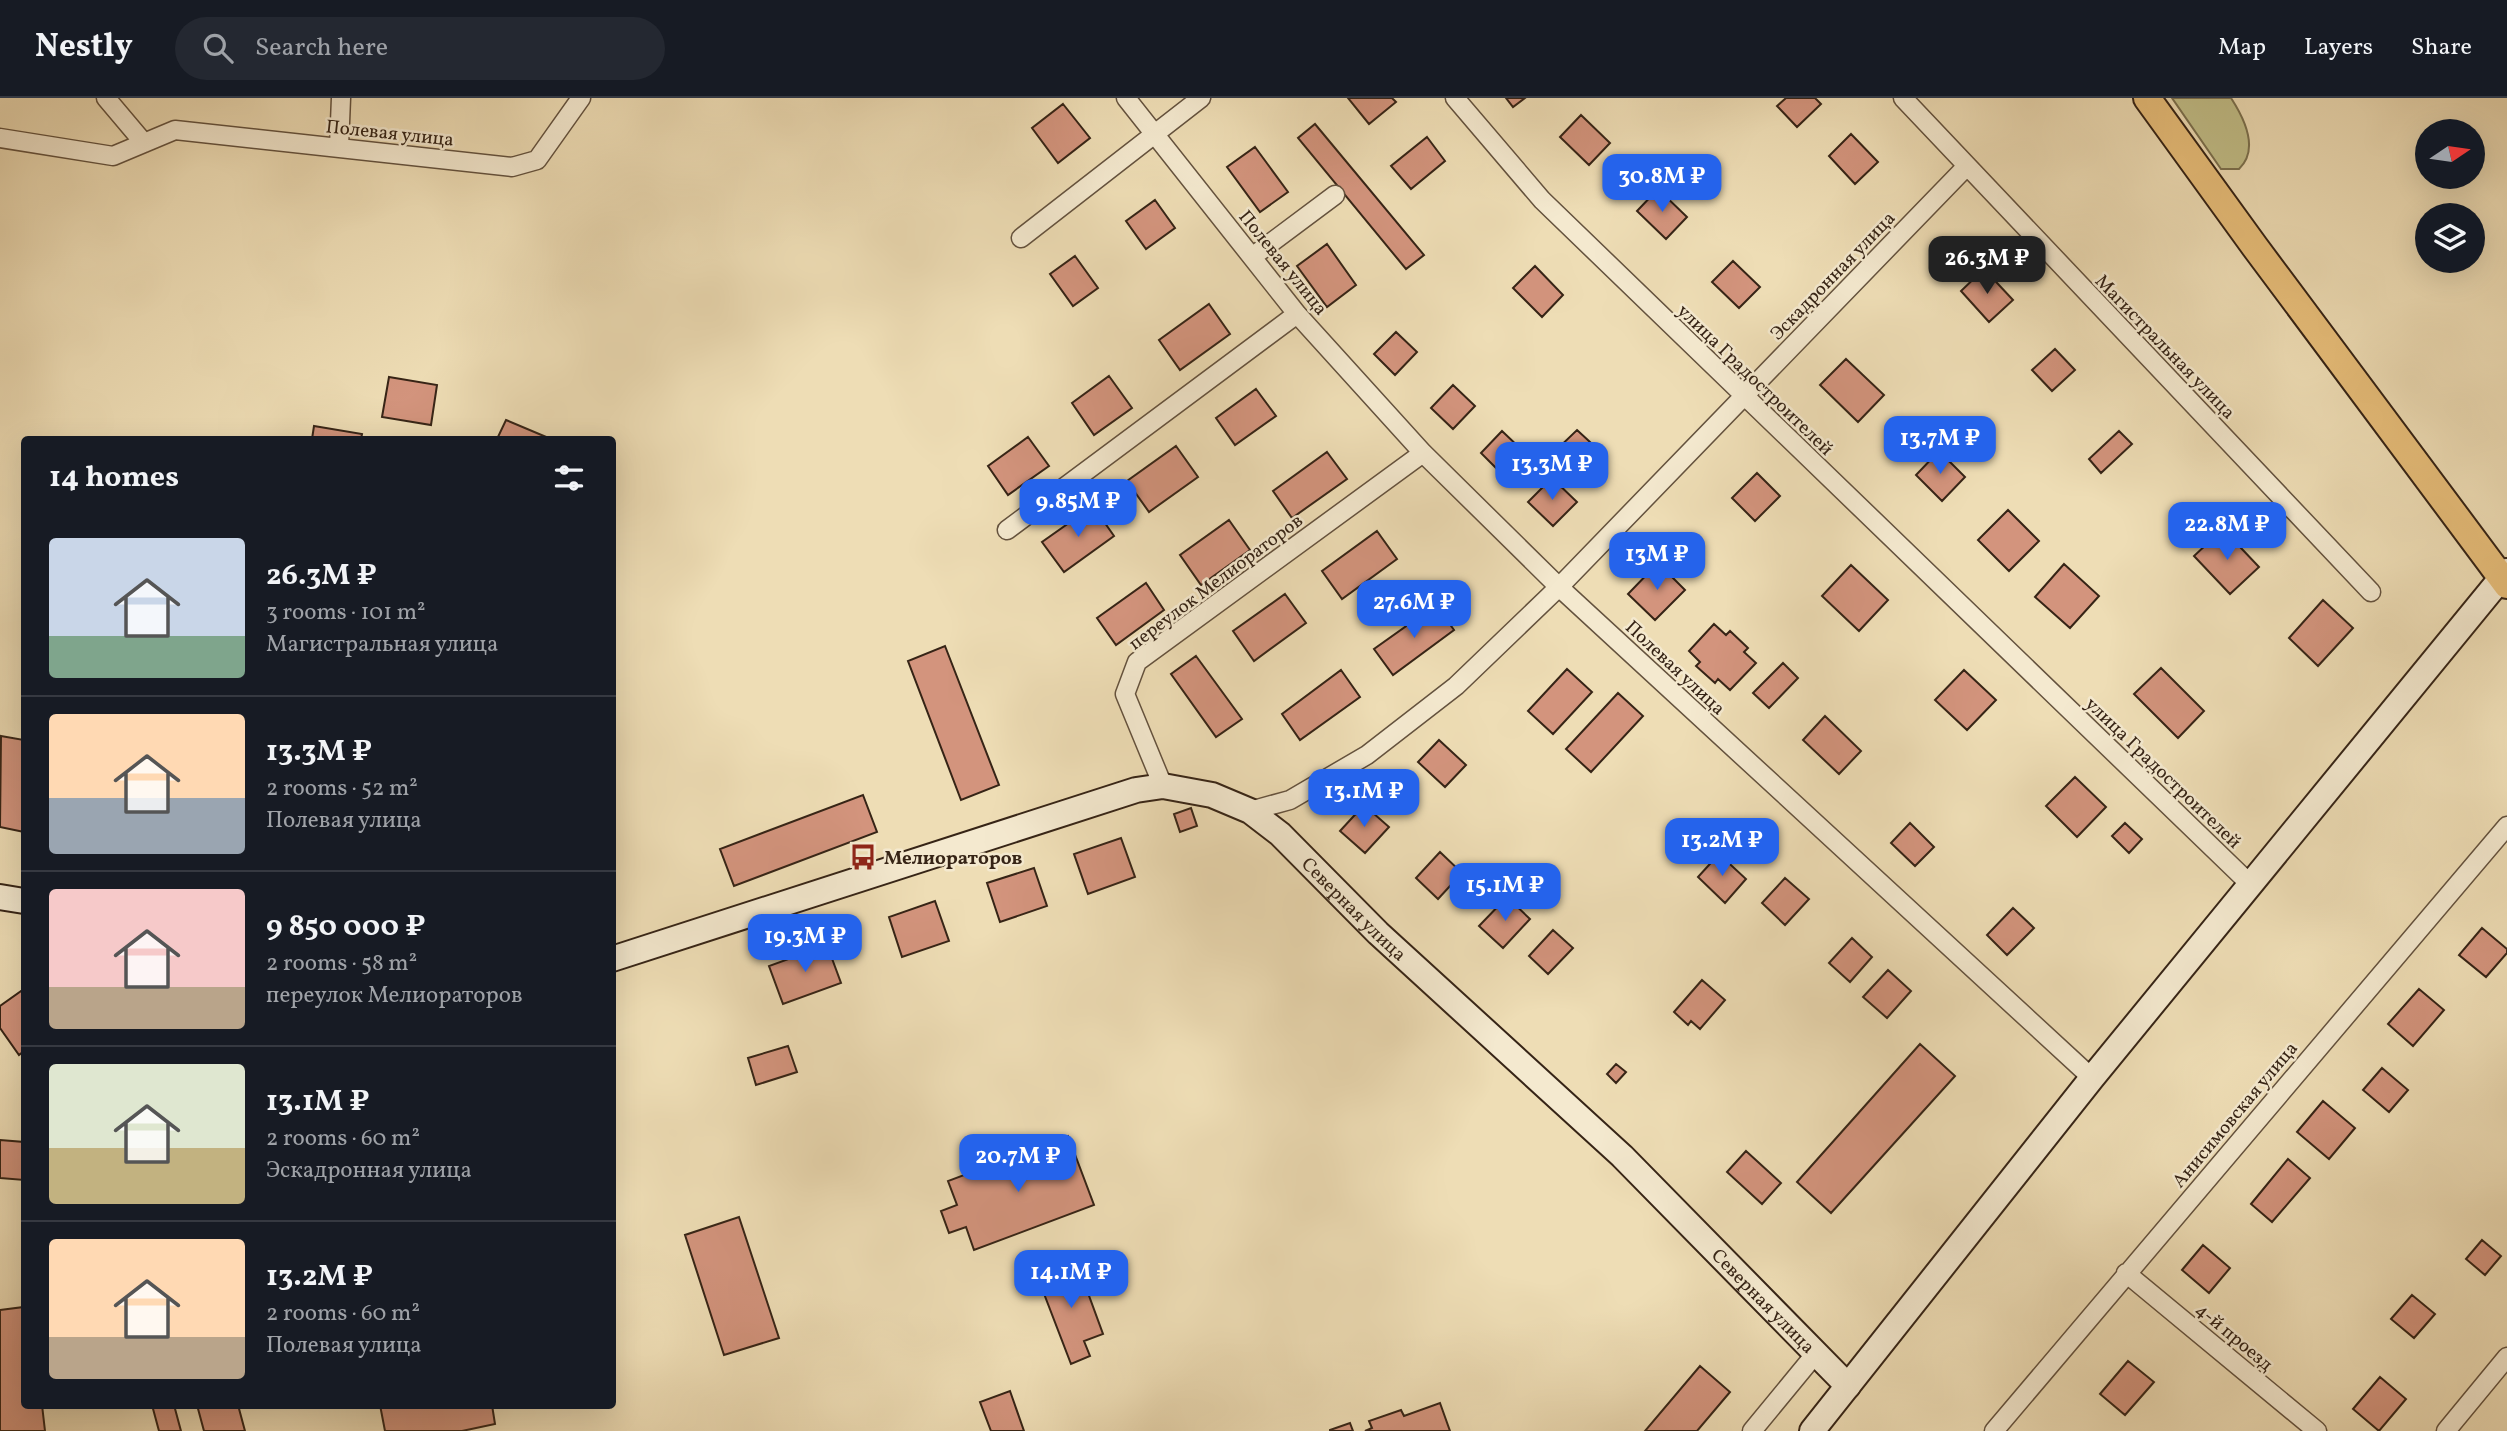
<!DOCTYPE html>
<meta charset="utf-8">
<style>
:root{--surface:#171b24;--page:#242831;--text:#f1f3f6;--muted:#9ea1a6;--line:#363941;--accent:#2563eb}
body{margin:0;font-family:Vollkorn,serif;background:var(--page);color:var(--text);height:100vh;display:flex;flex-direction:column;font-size:26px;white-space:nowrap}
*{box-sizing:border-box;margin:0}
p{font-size:23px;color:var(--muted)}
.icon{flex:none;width:38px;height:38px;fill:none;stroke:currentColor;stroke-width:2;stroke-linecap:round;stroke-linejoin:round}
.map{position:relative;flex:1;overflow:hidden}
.details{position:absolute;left:21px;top:338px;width:595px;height:973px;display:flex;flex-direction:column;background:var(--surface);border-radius:7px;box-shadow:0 7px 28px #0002}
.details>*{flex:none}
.needle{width:46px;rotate:77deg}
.controls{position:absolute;left:2415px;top:21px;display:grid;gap:14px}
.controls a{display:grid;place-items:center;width:70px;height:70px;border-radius:50%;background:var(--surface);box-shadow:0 7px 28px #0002;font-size:35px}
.price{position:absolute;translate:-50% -60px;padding:0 16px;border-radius:14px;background:var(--accent);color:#fff;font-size:23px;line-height:46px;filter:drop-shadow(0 2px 4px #0008)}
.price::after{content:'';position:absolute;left:50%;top:42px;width:21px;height:16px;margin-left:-10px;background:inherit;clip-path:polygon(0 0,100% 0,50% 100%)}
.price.selected{background:#222;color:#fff}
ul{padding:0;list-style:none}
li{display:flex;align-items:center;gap:21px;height:175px;padding:0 28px}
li+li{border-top:2px solid var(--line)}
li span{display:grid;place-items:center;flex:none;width:196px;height:140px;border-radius:7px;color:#555}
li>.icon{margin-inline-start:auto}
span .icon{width:84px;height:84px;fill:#fffc;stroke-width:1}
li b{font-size:30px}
h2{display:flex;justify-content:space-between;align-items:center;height:84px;padding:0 28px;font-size:30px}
header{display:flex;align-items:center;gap:42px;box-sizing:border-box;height:98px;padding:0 35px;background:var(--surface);border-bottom:2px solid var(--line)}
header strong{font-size:33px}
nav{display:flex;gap:38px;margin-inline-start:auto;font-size:24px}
.search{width:490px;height:63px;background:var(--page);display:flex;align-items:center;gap:18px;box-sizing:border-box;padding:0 24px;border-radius:38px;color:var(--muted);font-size:26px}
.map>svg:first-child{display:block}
</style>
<header>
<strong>Nestly</strong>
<div class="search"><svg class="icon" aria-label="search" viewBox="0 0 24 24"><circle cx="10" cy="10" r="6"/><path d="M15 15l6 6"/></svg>Search here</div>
<nav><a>Map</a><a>Layers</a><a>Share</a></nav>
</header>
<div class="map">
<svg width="2507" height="1333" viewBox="0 0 2507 1333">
<rect width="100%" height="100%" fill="#eeddb5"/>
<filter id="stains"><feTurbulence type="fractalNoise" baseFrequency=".00286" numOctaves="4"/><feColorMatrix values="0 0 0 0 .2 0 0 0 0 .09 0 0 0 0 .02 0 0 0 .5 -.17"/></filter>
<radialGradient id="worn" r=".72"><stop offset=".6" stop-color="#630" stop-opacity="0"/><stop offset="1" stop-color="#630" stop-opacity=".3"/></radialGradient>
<path fill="#c1be88" stroke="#7c714f" stroke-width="2" d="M2172,0h59c13,20 29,51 8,71h-18z"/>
<path fill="#d3947d" stroke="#362416" stroke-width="2" d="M1348,0h44l4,4 -27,22z
M1506,0h19l-12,9z
M1786,0h29l6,6 -24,23 -20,-21z
M1063,6l27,34 -32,25 -26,-35z
M1581,17l29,28 -21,22 -29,-28z
M1315,26l109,131 -18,14 -108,-131z
M1851,36l27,28 -23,22 -26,-28z
M1427,39l18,24 -34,28 -20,-23z
M1255,49l33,45 -28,20 -33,-45z
M1658,91l29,28 -21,22 -29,-28z
M1155,102l20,28 -29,21 -20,-28z
M1327,146l29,41 -29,22 -30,-41z
M1075,158l23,32 -25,18 -23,-32z
M1733,163l27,26 -21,21 -27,-26z
M1535,168l28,29 -21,22 -29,-29z
M1984,171l29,31 -24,22 -28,-31z
M1209,206l21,30 -50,36 -21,-30z
M1396,234l21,20 -22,23 -21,-21z
M2055,251l20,21 -23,21 -20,-21z
M1846,261l38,36 -26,27 -38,-37z
M1109,278l23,32 -38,27 -22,-32z
M389,279l48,8 -6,40 -49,-8z
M1453,287l22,21 -22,23 -22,-21z
M1256,291l20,27 -41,29 -19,-27z
M506,322l45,19h-54z
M314,328l48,8 -1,5h-49z
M1577,332l13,12 -27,26 -12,-13z
M1502,333l21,20 -22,22 -20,-20z
M2119,333l13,13 -31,29 -12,-14z
M1028,339l21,29 -41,29 -20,-29z
M1176,348l22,31 -49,35 -22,-31z
M1939,353l26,26 -23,24 -26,-26z
M1327,354l20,27 -55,39 -19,-27z
M1757,375l23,23 -25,25 -23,-23z
M1552,380l25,24 -24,24 -25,-24z
M1093,408l21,30 -50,36 -22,-30z
M2008,412l31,31 -30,30 -31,-31z
M1229,422l21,30 -49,35 -21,-30z
M2223,431l36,38 -29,27 -36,-38z
M1377,433l20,28 -55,40 -20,-28z
M1658,465l27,27 -30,30 -27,-26z
M2064,466l35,32 -29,32 -35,-31z
M1851,467l37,35 -29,31 -37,-35z
M1146,485l18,27 -48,35 -19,-27z
M1285,496l21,29 -52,38 -21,-30z
M2323,502l30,28 -35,38 -29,-28z
M1436,507l18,25 -61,45 -19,-26z
M1714,526l12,11 4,-4 18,17 -4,4 12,11 -26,27 -12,-11 -3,4 -19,-17 4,-4 -11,-11z
M945,548l54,139 -38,15 -53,-139z
M1196,558l46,63 -26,18 -45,-63z
M1783,565l15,15 -29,30 -16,-15z
M2161,570l43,43 -26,27 -44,-44z
M1567,571l25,23 -39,42 -25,-23z
M1341,572l19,27 -60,43 -18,-26z
M1964,572l32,30 -29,30 -32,-30z
M1618,595l25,23 -52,56 -25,-23z
M1825,618l36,35 -22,23 -36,-34z
M1,638l23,4v92l-24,-5z
M1439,642l27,25 -21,22 -27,-25z
M2075,679l31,30 -29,30 -31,-31z
M863,697l14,37 -143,54 -14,-37z
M1364,707l25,22 -24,26 -25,-22z
M1191,710l6,18 -17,6 -6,-18z
M1910,725l24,24 -19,19 -24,-23z
M2125,725l17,16 -13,14 -17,-17z
M1121,740l14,39 -47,17 -14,-40z
M1440,754l22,21 -24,26 -22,-21z
M1719,756l27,25 -21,24 -27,-26z
M1034,770l13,38 -47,16 -13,-39z
M1785,780l24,21 -24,26 -23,-22z
M1507,799l23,22 -27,29 -24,-22z
M935,803l14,40 -47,16 -13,-40z
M2013,810l21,20 -27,27 -20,-20z
M2482,830l25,21v4l-21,24 -27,-22z
M1553,832l20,18 -25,26 -19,-18z
M1852,840l20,19 -22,25 -21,-19z
M827,847l14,38 -58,21 -14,-38z
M1888,872l23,21 -24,27 -24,-21z
M1702,882l23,20 -25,29 -9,-8 -3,4 -14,-13z
M24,891v62l-5,4 -19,-27v-22z
M2419,891l25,21 -31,36 -25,-22z
M1920,946l35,32 -124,137 -34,-31z
M788,948l9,26 -41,13 -8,-27z
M1616,966l10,8 -10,11 -9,-9z
M2382,970l26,22 -19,22 -26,-22z
M2323,1003l32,27 -26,31 -32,-27z
M1068,1038l26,69 -120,45 -8,-23 -17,6 -8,-22 16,-6 -9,-24z
M0,1042l24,2v38l-24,-2z
M1746,1053l35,32 -19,21 -35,-32z
M2288,1061l22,19 -38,44 -21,-18z
M739,1119l40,121 -55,17 -39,-120z
M2482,1142l19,16 -16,19 -19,-16z
M2203,1147l27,23 -21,25 -27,-23z
M1077,1165l26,71 -19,7 6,15 -19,8 -33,-86z
M2412,1197l23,19 -21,24 -23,-19z
M24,1209v98h18l3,26h-45v-121z
M2128,1263l26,21 -29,33 -25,-21z
M1700,1268l30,26 -33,39h-52z
M2380,1279l26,22 -27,32 -26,-22z
M1010,1293l14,40h-33l-11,-29z
M1440,1305l10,28h-85l7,-3 -3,-7 32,-11 3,6z
M152,1307h22l7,26h-22z
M197,1307h41l7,26h-41z
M380,1307h112l3,19 -33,7h-77z
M1350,1325l3,8h-23v-1z"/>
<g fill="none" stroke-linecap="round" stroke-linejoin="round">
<g stroke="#64523e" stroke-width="21">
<path id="street" d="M106,0l38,45
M1126,0l171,216 126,139 136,134 533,491
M1455,0l87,102 708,684
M1903,0l468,494
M0,40l113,18 62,-26 337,37 25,-7 44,-62
M339,49l2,-49
M1021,140l180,-140
M1252,159l83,-62
M1007,432l290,-216
M1163,688l-38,-92 12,-32 286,-209
M1250,713l40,-11 77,-45 89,-69 103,-99 407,-420
M2126,1175l191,158
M1752,1333l65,-79
M1994,1333l513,-605
M2446,1333l61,-74"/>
</g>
<g stroke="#362416" stroke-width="28">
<g id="secondary">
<path d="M0,799l24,4"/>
<path id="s1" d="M612,861l524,-169 27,-4 49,9 38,16 30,23 98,99 244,223 226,230"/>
<path d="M1812,1333l280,-353 415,-507"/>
</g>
</g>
<g stroke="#362416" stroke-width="30">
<path id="primary" d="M2147,0l108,149 252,338"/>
</g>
<use href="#street" stroke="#f4e9cf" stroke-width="18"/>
<use href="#secondary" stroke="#f4e9cf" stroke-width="24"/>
<use href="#primary" stroke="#e7be7a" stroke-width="26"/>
</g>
<defs>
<g id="bus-bare" transform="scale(2.1)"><path d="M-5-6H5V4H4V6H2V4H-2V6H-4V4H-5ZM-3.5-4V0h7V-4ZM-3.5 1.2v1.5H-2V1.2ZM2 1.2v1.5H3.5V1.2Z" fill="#8f2418" stroke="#f4e9cf" stroke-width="2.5" paint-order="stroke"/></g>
</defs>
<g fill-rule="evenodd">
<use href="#bus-bare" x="863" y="759"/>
</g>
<g text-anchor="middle" stroke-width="5" stroke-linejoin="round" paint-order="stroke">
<g font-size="19" fill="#362416" stroke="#f4e9cf">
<text transform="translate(390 34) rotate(6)" y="7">Полевая улица</text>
<text transform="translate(1284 164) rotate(51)" y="7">Полевая улица</text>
<text transform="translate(1832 177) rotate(-46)" y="7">Эскадронная улица</text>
<text transform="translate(2166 248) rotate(46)" y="7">Магистральная улица</text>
<text transform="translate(1756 281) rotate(44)" y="7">улица Градостроителей</text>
<text transform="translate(1215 483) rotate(-37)" y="7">переулок Мелиораторов</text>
<text transform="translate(1676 569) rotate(43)" y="7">Полевая улица</text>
<text transform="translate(2164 674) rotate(44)" y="7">улица Градостроителей</text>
<text dy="7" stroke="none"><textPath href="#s1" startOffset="812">Северная улица</textPath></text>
<text transform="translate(2234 1016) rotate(-50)" y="7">Анисимовская улица</text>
<text dy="7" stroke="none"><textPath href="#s1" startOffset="1379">Северная улица</textPath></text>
<text transform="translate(2235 1238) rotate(40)" y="7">4-й проезд</text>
</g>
<g font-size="19" font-weight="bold" fill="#362416" stroke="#f4e9cf" text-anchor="start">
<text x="884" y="766">Мелиораторов</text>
</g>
</g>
<rect width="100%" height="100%" filter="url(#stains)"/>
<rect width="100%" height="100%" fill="url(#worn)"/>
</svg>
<div class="controls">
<a><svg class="needle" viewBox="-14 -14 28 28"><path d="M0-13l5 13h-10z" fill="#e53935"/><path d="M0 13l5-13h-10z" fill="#9ea1a6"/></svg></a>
<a><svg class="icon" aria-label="layers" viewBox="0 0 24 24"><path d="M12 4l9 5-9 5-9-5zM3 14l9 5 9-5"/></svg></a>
</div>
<b class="price" style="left:1662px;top:116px">30.8M ₽</b>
<b class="price selected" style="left:1987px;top:198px">26.3M ₽</b>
<b class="price" style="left:1940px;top:378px">13.7M ₽</b>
<b class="price" style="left:1552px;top:404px">13.3M ₽</b>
<b class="price" style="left:1078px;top:441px">9.85M ₽</b>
<b class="price" style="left:2227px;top:464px">22.8M ₽</b>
<b class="price" style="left:1657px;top:494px">13M ₽</b>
<b class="price" style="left:1414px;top:542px">27.6M ₽</b>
<b class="price" style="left:1364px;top:731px">13.1M ₽</b>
<b class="price" style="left:1722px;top:780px">13.2M ₽</b>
<b class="price" style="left:1505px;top:825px">15.1M ₽</b>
<b class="price" style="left:805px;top:876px">19.3M ₽</b>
<b class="price" style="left:1018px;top:1096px">20.7M ₽</b>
<b class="price" style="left:1071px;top:1212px">14.1M ₽</b>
<section class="details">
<h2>14 homes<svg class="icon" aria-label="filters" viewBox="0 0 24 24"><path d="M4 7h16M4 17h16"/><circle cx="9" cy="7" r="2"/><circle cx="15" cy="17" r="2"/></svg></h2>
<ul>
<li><span style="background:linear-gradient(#c9d6e8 70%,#7fa58c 0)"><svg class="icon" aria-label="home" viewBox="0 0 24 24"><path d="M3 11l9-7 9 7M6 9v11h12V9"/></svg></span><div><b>26.3M ₽</b><p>3 rooms · 101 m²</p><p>Магистральная улица</p></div></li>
<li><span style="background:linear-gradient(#ffd9b3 60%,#9aa5b1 0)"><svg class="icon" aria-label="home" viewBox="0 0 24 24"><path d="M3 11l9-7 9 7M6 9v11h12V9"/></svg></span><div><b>13.3M ₽</b><p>2 rooms · 52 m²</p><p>Полевая улица</p></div></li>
<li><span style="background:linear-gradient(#f6c9c9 70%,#b9a48a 0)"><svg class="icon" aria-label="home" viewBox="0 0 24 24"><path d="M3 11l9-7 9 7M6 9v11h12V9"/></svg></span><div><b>9 850 000 ₽</b><p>2 rooms · 58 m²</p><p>переулок Мелиораторов</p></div></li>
<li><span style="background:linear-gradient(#dfe7d0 60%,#c2b280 0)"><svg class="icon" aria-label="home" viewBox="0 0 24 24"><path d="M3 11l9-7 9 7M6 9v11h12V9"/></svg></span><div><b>13.1M ₽</b><p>2 rooms · 60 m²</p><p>Эскадронная улица</p></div></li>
<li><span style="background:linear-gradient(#ffd9b3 70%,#b9a48a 0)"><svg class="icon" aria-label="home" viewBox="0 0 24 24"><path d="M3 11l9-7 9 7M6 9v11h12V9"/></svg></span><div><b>13.2M ₽</b><p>2 rooms · 60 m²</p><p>Полевая улица</p></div></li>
</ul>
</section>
</div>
